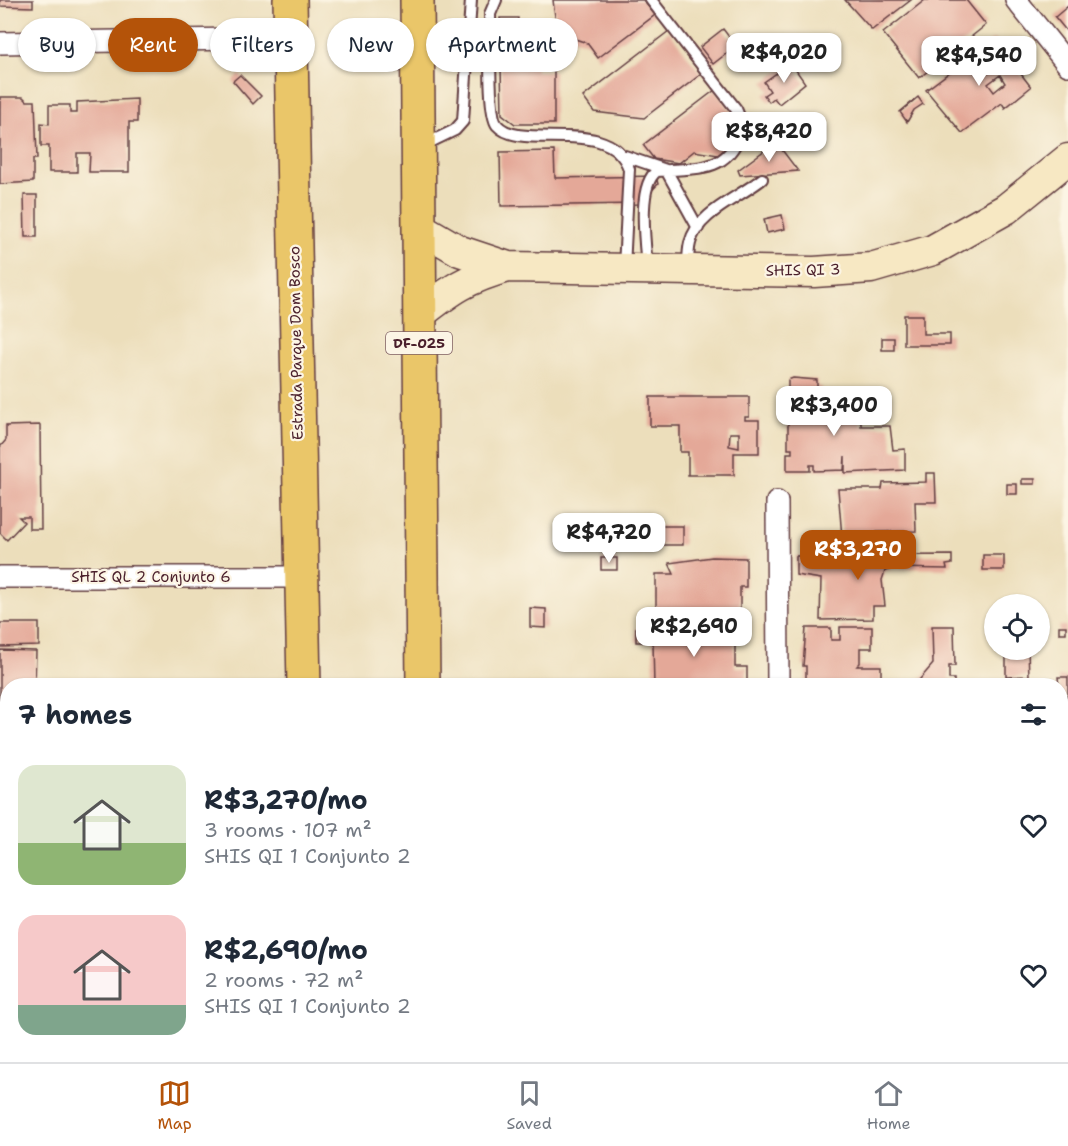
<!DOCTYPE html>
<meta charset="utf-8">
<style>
:root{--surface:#fff;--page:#f6f6f7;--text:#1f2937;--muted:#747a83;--line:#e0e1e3;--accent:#b45309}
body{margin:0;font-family:"Shantell Sans",sans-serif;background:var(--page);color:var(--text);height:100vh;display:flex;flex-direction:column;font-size:22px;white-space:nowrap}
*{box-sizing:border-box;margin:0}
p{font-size:20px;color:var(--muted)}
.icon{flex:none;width:33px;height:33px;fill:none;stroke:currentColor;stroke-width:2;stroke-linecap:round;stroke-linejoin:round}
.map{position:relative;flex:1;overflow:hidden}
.sheet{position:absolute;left:0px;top:678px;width:1068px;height:384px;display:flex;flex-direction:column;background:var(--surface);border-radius:24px 24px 0 0;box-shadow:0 2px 4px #0004}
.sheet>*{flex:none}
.banner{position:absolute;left:18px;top:18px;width:600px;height:54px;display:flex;gap:12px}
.buttons{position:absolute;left:984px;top:594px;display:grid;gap:12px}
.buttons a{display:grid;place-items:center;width:66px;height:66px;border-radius:50%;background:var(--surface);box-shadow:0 2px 4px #0004;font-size:30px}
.price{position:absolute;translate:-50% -51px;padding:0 14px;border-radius:12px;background:#fff;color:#222;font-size:20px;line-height:39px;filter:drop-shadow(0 2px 3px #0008)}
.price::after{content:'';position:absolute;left:50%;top:36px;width:18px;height:14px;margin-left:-9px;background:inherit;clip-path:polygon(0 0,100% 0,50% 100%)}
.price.active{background:var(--accent);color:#fff}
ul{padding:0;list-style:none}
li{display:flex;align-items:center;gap:18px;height:150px;padding:0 18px}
li span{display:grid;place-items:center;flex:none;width:168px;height:120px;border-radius:18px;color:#555}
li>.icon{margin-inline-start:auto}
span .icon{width:72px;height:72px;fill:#fffc;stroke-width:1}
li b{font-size:26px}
h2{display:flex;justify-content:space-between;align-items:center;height:72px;padding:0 18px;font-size:26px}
.pill{padding:0 21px;border-radius:27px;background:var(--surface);box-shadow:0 2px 4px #0004;font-size:21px;line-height:54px}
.pill.active{background:var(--accent);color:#fff}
.tab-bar{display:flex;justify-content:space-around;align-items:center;height:84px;border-top:2px solid var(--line);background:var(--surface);font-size:16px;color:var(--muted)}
.tab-bar a{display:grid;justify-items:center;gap:3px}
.tab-bar .active{color:var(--accent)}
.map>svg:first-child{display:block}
</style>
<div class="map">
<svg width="1068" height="1062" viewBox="0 0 1068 1062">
<rect width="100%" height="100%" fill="#fcf5e5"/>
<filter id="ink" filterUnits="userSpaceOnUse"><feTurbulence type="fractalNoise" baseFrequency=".0167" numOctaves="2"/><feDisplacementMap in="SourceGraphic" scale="12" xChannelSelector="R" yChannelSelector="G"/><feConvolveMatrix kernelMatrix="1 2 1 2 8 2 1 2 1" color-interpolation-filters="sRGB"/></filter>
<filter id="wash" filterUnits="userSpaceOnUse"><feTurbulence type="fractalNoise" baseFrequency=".008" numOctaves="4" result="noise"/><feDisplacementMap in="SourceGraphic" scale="24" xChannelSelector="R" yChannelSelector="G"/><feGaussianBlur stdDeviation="1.35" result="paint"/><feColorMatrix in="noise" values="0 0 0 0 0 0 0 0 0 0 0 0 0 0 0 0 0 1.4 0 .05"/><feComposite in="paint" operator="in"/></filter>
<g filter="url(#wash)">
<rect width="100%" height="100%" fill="#ecdebb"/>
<g id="blocks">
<path fill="#e4a898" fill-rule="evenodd" d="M0,0h33v7l-33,-1z
M553,0h90l12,15 -57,43 -11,-15 -30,-10z
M845,0h66l-39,30z
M925,0h41l20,25 -67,53 -36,-45z
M1068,6v27l-13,-16z
M500,18h18l-1,17h18l1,36h18v53h-39l-13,-10z
M723,29l13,17 -23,18 -13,-17z
M669,31l32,43 -57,44 -50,-6 -11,-15z
M994,39l37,48 -26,21 -3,-5 -40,30 -36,-43zM989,60l6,9 -6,4 -7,-8zM1000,75l5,8 -11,9 -6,-8z
M791,63l14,20 -26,21 -5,-6 -5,4 -5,-7 6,-4 -6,-9z
M240,75l21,21 -8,8 -20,-23z
M715,90l33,43 -30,22 -24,-4 -15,12 -25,-4 -11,-14z
M0,97h23l4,4h8l2,58h-4v23l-33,2z
M918,97l5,7 -9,6 -7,12 -7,-10z
M137,99v23h-8v50h-40l1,-19h-13v19h-28v-26h-8v-23l8,1v-19h21v8h7v-11z
M776,142l22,29 -58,4 -2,-5z
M554,151l1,27 101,-2 2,8 -19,20 -138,2 -1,-54z
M24,195h13v42h-12z
M782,215l3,14 -18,4 -3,-14z
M904,315h19v19h27v11h-46z
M882,338h12v12h-12z
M793,378l24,2v7h4v27h22v7h18v5h29l3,24 12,-1v21l-60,3v-17l-1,14 -30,1v-6h-4v6h-23v-18h5v-4h-4v-69z
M650,397h99v20h-4v3h14v33h-25v22h-46v-23h-8v-26h-30zM730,433h9v15l-10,-2z
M40,425l1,104h-12v-12h-10l5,5 -17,18 -7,-7v-86l6,-7v-14z
M926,473h9l1,29h-21l1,29 -39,1v4h-4v13h-30l-5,-60h44l1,-6 43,-1z
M1022,479h13v5h-13z
M1007,484h10v10h-10z
M638,526h45v19h-45z
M952,555v9l-6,1 1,4 -53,-1 -9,3 -3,9 3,26h-12v13l-53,1 1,-41 -25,-4v-19z
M983,555h21v15h-21z
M712,557l34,1v29h-6v26h-21v6l-56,-1 -7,-11v-33h18l-5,-11z
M601,558h16v12h-16z
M530,608l16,1v19l-16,-1z
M0,623h39v23l-39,1z
M932,626h22l1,40h-6v13h5v7h-40l19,-22z
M1059,626h7v7h-7z
M840,627h32v21h-12v15l-3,3h24v20h-75v-20h-3l3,-38h25v12h9z
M636,628h17v2h82v37h12v19h-93l-1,-44h-17z
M0,650l36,1 -1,35h-27l-1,27h-7z
M1006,650h22l1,26 -23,1z
M1058,677h10v19h-8z
M0,743h7l-1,22h-6z
M1060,881h8v28h-8z
M0,990h8v64h36v8h-44z
M61,1054h30v8h-30z
M616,1054h41v8h-41z
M810,1054h114v8h-113z
M751,1057v5h-83v-4z"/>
</g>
</g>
<g filter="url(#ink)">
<use href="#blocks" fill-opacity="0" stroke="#623c41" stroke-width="1.5"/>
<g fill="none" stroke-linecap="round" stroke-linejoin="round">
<g stroke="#623c41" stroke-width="14">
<path id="lane" d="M496,0l-6,14c1,19 -3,99 7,111 24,28 114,-11 132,44l-5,99
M424,145l31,-15 8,-9 8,-121
M625,156l41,14 32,58
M647,266c-2,-23 -10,-81 10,-95 43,-4 72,3 86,-45l-7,-17 -85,-109
M688,267c0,-8 0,-16 2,-24 7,-30 50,-46 72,-64"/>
</g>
<g stroke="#623c41" stroke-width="24">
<path id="street" d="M1016,0l52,65
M0,43l290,-5
M777,502l1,184
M0,577h301
M780,1054v8"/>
</g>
<g stroke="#623c41" stroke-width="33">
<path id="secondary" d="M419,227l41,24 48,16 306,5 57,-4 62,-18 73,-41 62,-50
M419,315c33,-26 48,-37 89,-48"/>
</g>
<g stroke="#623c41" stroke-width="36">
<path id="primary" d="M290,0l14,686
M417,0l6,686
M428,1054v8
M306,1062v-8"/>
</g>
<use href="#lane" stroke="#fff" stroke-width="10"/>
<use href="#street" stroke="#fff" stroke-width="21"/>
<use href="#secondary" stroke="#f7e8c3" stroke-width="30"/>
<use href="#primary" stroke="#eac669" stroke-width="33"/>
</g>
</g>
<g text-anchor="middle" stroke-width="4.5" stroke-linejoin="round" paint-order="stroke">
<rect fill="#fcf5e5" stroke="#7f5f63" stroke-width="1.5" x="386" y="332" width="66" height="22" rx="4.5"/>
<g font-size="14" font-weight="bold" fill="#4a1f2b">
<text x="419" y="348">DF-025</text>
</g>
<g font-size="15" fill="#4a1f2b" stroke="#fcf5e5">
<text transform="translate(803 270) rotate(-1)" y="5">SHIS QI 3</text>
<text transform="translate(296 343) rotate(-91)" y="5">Estrada Parque Dom Bosco</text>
<text x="151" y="582">SHIS QL 2 Conjunto 6</text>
</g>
</g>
</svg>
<div class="buttons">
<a><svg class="icon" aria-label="locate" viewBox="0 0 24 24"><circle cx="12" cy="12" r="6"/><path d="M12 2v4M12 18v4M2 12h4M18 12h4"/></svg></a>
</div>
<b class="price" style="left:784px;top:84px">R$4,020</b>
<b class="price" style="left:979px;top:87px">R$4,540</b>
<b class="price" style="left:769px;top:163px">R$8,420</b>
<b class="price" style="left:834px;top:437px">R$3,400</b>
<b class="price" style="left:609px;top:564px">R$4,720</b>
<b class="price active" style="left:858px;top:581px">R$3,270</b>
<b class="price" style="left:694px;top:658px">R$2,690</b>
<div class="banner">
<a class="pill">Buy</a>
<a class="pill active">Rent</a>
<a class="pill">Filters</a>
<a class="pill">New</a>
<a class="pill">Apartment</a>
</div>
<section class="sheet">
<h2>7 homes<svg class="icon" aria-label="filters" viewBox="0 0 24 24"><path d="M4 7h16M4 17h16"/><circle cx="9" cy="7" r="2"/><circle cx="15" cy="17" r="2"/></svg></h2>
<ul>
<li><span style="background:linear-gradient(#dfe7d0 65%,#8fb573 0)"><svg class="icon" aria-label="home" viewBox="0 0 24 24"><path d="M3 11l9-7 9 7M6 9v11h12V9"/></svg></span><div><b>R$3,270/mo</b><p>3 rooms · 107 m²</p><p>SHIS QI 1 Conjunto 2</p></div><svg class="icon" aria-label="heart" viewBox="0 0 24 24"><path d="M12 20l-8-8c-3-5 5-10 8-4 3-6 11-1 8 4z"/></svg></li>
<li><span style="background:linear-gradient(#f6c9c9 75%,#7fa58c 0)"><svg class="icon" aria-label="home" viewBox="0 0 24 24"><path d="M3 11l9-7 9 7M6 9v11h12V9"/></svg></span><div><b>R$2,690/mo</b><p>2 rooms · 72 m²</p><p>SHIS QI 1 Conjunto 2</p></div><svg class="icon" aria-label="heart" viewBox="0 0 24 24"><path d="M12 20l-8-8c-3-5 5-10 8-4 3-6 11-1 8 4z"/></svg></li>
</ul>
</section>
</div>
<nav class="tab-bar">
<a class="active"><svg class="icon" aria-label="map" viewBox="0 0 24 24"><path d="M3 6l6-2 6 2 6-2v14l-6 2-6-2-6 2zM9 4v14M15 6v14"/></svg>Map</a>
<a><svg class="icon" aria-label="saved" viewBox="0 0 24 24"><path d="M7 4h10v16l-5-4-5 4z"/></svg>Saved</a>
<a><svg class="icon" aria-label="home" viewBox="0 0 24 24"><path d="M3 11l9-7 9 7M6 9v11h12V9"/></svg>Home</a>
</nav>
